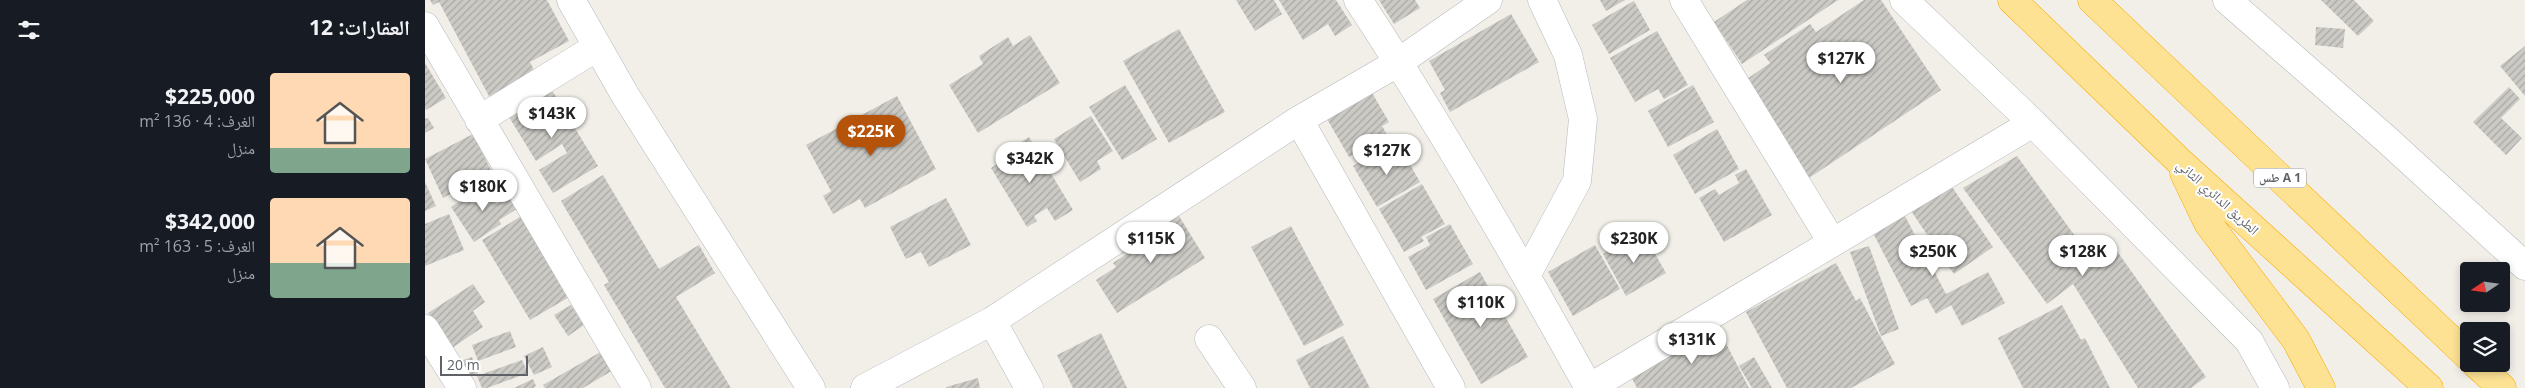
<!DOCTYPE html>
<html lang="ar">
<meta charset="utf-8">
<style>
:root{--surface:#171b24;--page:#20242c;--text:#f1f3f6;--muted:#9ea1a6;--accent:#b45309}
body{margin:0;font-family:"Open Sans","Noto Naskh Arabic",sans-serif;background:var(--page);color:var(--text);direction:rtl;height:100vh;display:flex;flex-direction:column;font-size:19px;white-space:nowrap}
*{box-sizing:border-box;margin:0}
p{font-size:16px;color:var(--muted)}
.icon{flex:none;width:28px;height:28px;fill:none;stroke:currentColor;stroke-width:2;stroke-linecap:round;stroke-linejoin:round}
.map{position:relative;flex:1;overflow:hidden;direction:ltr}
.side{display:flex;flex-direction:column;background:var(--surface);width:425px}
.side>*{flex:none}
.needle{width:32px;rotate:257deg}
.tools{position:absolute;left:2035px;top:262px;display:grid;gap:10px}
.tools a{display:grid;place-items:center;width:50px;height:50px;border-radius:5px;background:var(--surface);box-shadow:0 2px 8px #0003;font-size:25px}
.scale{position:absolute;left:15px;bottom:12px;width:88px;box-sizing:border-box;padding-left:5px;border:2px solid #5f6368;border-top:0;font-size:14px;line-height:18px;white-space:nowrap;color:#5f6368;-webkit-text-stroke:4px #fff;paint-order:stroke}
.price{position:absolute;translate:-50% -42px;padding:0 11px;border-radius:18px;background:#fff;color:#222;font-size:16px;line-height:32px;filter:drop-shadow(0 1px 2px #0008)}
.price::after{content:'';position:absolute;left:50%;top:30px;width:15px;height:11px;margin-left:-8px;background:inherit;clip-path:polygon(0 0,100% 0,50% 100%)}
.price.selected{background:var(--accent);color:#fff}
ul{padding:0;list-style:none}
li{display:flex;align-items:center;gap:15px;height:125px;padding:0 15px}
li span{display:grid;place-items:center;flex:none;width:140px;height:100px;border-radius:5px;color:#555}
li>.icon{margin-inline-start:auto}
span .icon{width:60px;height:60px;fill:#fffc;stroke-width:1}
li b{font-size:21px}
h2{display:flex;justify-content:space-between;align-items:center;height:60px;padding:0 15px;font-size:21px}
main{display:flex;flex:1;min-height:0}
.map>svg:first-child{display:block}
</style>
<main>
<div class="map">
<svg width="2100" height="388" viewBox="0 0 2100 388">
<defs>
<pattern id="building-hatch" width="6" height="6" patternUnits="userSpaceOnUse" patternTransform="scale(1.25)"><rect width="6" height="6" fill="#cccac5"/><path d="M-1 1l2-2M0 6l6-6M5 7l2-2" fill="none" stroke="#a9a8a4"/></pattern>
</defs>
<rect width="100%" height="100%" fill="#f1efe8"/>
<path fill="url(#building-hatch)" d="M5,0h117l22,41 -39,21 6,12 -46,24 -51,-96 -6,3z
M811,0h38l8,14 -27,17z
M854,0h57l16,25 -17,11 -7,-12 -25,16z
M954,0h36l5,8 -26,16z
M1175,0h25l-19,11z
M1322,0h91l-96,64 -28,-42z
M1439,0h17l60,90 -132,88 -65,-97 26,-18 -6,-8 46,-31 6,8z
M1896,0h33l20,21 -16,15z
M1209,1l16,29 -41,24 -17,-29z
M1086,14l28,48 -89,50 -10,-19 5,-3 -16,-29z
M1891,27l29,2 -2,19 -28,-3z
M754,29l46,83 -56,31 -46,-82z
M1232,31l31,54 -24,14 -6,-10 -23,13 -25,-44z
M605,35l30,48 -82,50 -29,-48 34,-21 -4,-8 29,-19 5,9z
M2100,46v50l-25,-30z
M0,63l21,35 -20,12 -1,-2z
M700,85l32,54 -35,21 -33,-53z
M1268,85l21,37 -46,25 -20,-36z
M943,86l21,36 -7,4 8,14 -22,13 -3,-5 -16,9 -26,-45z
M125,87l48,79 -45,27 -14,-23 28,-17 -5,-9 -26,17 -29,-47z
M2084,87l11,12 -19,19 21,20 -16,17 -33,-33z
M472,96l39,73 -71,39 -5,-9 -27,15 -10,-18 8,-5 -25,-46z
M666,116l22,35 -16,10 4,8 -21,13 -26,-43z
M3,118l6,10 -9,5v-14z
M1292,129l22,40 -44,25 -22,-39z
M48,134l19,38 -49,26 -18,-39z
M604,137l44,73 -18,11 -8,-13 -13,8 3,5 -10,6 -36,-59 14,-9 -3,-5z
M975,147l20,35 -43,25 -24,-41 18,-11 4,7z
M1592,156l74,102 21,-14 94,133 -15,11h-53l-65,-104 -26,20 -84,-116z
M1321,169l26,46 -48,27 -25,-44 16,-9 4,6 20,-12 -4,-8z
M178,175l56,94 40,-24 16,28 -39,24 55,91h-66l-61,-103 5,-3 -48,-81z
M1523,181l45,66 -39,27 -45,-66z
M0,182l11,24 -11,5z
M997,184l23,40 -24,13 3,4 -20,11 -25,-43z
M60,185l12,19 15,-10 8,13 -21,13 2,4 -27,18 -23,-35z
M521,198l25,47 -42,22 -8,-15 -15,7 -16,-32z
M751,211l29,47 -88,55 -21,-33 20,-13 -3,-4 43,-28 -5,-8z
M24,214l15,36 -39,16v-42z
M98,215l48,81 -41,24 -48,-80z
M1480,216l41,78 42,-22 17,31 -43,23 -11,-21 -15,9 -9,-16 -16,8 -38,-73z
M1025,224l23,40 -47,26 -18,-33 22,-12 -4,-8z
M866,226l53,99 -40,21 -53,-99z
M1217,231l24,42 -40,23 -23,-42z
M1170,245l25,44 -47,27 -25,-44z
M1444,246l30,83 -18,7 -31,-84z
M1411,263l20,38 4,-3 35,66 -44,24h-64l-41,-76z
M1055,272l48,85 -47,27 -48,-85z
M48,284l12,18 -12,9 10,16 -31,21 -24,-35z
M146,305l13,20 -16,11 -14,-21z
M1637,305l19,35 4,-2 25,50h-87l-25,-50z
M1291,324l33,64h-112l-9,-17z
M85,331l6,16 -38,14 -6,-16z
M676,333l26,55h-54l-16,-33z
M918,336l27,52h-60l-14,-28z
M118,347l9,20 -18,8 -10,-19z
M179,350l11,19 -32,19h-38l-2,-3z
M47,357l6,16 -15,5 -6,-16z
M1329,357l18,31h-20l-13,-22z
M97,360l6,13 -41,15h-5l-5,-12z
M553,378l2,10h-34v-1z
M108,379l3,7 -3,2h-19z"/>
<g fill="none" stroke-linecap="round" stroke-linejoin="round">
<g stroke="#b5b8bc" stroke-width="29">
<path id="minor" d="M146,0l54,95 186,293
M933,0c83,126 158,256 231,388
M1259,0l148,242
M1479,0l129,123 216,218 26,47
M1802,0l158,138 140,128
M0,26l212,362
M54,120l118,-73
M874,120l152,268
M1102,274l50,-93 6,-62 -15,-64 -26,-55
M567,321l37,67
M0,329l37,59
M784,339l33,49
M440,388l127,-67 307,-201 100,-58 89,-62
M1164,388l444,-265"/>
</g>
<g stroke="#f9ab00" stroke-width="29">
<path id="highway" d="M1587,0l166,160 251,228
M1667,0l377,357
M1759,173l24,50 88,117 25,48
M2051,364l26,24"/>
</g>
<use href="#minor" stroke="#fff" stroke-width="28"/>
<use href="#highway" stroke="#fde293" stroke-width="28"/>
</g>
<g text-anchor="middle" stroke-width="4" stroke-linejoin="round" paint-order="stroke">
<rect fill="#fff" stroke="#8f9295" stroke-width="1" x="1829" y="168.5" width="52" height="19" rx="4"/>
<g font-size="12" font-weight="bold" fill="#5f6368">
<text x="1855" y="182">طس A 1</text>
</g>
<g font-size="14" fill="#5f6368" stroke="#fff">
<text transform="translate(1793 197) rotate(42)" y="5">الطريق الدائري الثاني</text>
</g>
</g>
</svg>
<div class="tools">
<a><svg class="needle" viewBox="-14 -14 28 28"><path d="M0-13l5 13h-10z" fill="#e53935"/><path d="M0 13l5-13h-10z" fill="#9ea1a6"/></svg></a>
<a><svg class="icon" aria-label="layers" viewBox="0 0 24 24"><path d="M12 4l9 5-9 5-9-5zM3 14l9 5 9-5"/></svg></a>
</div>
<div class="scale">20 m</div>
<b class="price" style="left:1416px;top:84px">$127K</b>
<b class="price" style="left:127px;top:139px">$143K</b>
<b class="price selected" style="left:446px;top:157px">$225K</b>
<b class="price" style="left:962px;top:176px">$127K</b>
<b class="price" style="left:605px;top:184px">$342K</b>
<b class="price" style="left:58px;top:212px">$180K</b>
<b class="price" style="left:726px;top:264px">$115K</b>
<b class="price" style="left:1209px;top:264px">$230K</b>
<b class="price" style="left:1508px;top:277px">$250K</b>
<b class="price" style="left:1658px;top:277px">$128K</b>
<b class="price" style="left:1056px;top:328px">$110K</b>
<b class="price" style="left:1267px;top:365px">$131K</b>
</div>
<section class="side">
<h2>العقارات: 12<svg class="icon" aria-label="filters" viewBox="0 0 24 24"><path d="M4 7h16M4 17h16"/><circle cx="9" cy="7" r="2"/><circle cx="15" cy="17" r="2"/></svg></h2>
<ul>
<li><span style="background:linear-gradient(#ffd9b3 75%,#7fa58c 0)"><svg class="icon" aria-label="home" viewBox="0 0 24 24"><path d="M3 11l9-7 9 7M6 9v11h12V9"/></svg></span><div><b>$225,000</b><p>الغرف: 4 · 136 m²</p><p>منزل</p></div></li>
<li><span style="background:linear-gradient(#ffd9b3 65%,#7fa58c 0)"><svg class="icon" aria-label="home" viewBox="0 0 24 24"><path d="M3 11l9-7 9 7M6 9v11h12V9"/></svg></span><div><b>$342,000</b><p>الغرف: 5 · 163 m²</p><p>منزل</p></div></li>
</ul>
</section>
</main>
